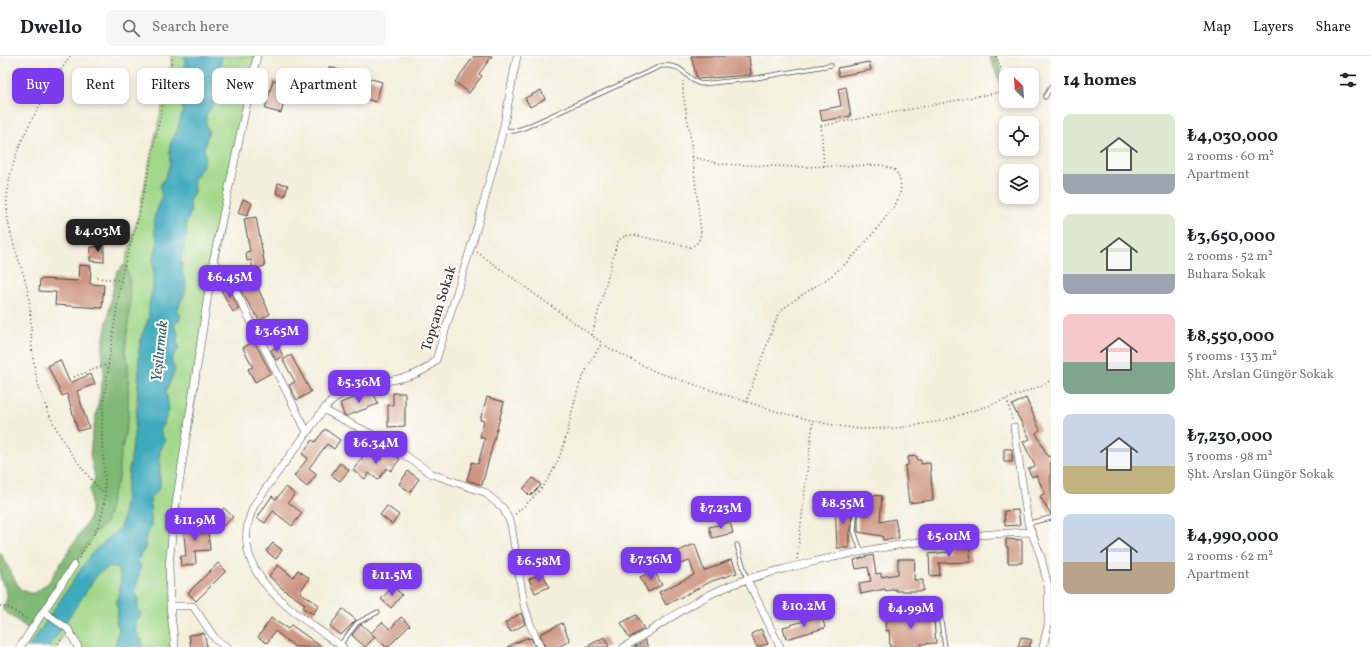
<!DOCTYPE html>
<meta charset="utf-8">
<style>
:root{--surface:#fff;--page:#f6f6f6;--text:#202124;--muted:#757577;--line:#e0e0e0;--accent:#7c3aed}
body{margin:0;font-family:Vollkorn,serif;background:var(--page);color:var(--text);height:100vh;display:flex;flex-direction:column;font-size:15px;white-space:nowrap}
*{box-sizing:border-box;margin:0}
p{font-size:13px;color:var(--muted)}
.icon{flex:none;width:22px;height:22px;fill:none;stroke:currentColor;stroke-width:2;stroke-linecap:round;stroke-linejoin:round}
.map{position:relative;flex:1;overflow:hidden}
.drawer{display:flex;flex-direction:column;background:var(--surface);width:320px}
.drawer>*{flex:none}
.banner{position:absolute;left:12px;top:12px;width:380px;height:36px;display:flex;gap:8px}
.needle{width:26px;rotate:335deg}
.buttons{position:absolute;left:999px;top:12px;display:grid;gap:8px}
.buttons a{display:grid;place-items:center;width:40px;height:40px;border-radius:8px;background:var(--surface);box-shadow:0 2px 6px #0003;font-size:20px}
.price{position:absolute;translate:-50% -34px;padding:0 9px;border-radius:8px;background:var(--accent);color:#fff;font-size:13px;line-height:26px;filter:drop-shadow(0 1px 2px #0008)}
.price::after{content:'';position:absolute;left:50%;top:24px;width:12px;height:9px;margin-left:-6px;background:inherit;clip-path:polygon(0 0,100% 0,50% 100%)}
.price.on{background:#222;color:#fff}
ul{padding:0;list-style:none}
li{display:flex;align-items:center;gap:12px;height:100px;padding:0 12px}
li span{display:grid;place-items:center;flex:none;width:112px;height:80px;border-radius:8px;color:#555}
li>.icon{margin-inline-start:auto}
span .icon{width:48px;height:48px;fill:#fffc;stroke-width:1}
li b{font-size:17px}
h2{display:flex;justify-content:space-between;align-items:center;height:48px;padding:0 12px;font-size:17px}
.tag{padding:0 14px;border-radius:8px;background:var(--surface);box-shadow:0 2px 6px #0003;font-size:14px;line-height:36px}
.tag.on{background:var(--accent);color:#fff}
header{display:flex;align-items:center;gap:24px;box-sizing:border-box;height:56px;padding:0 20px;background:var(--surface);border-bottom:1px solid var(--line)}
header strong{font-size:19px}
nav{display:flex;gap:22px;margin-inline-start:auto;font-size:14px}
.search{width:280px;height:36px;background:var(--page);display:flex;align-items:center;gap:10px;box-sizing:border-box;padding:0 14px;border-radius:8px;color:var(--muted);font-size:15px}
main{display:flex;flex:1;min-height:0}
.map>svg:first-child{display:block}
</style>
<header>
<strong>Dwello</strong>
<div class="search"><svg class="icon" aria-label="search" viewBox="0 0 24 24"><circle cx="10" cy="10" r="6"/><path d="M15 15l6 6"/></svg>Search here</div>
<nav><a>Map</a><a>Layers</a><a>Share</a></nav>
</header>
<main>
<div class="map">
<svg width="1051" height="591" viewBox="0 0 1051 591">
<rect width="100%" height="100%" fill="#fdfcf7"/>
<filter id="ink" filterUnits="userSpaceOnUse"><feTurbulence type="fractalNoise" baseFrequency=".025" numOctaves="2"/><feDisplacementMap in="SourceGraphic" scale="8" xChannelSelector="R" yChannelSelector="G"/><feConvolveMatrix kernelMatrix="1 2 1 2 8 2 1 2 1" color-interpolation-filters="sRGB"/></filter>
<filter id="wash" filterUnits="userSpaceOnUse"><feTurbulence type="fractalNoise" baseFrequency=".012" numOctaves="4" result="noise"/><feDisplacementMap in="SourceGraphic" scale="16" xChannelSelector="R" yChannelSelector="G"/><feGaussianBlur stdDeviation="0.9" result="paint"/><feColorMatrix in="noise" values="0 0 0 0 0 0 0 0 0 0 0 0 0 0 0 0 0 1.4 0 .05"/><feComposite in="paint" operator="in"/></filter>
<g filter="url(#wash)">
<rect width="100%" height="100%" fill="#f4efdd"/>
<path fill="#a1d788" stroke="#66815a" d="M170,0h14l1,8 -4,39 2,6 -5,19 -8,17v18l-4,13 -5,8 1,13 -5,12 -2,24 3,9 -5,21v25l-3,11 -1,18 -8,21 -8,115 -4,15 -6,51 -4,10 -28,25 -62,93h-9l74,-113 7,-6 6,-7 5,-26 7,-17v-15l9,-46v-53l-3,-13 5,-47 -1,-27 -4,-13 13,-48 34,-156z
M222,0h35l-30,135 -58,374 6,82h-33l-3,-12 -4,-4 2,-10 3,-4 -3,-12 1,-6 -3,-7 5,-22 -2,-10 7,-12v-9l4,-7 3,-14 -2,-6v-14l10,-12v-55l9,-21 -3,-19 8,-18 -3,-13 8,-12 -2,-7 1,-8 -4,-7 1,-3 5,-3 -2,-11 8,-18 -6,-32 3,-5 2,-24 6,-23 -2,-6 5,-9 -1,-13 8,-10 4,-10 -1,-11 4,-14 -3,-8 1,-11 5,-7z
M113,510l5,2 3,11 -2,17 -3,7 2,7 -2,13 3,6 -4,18h-37l-10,-18 -12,18h-7l48,-72 7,-6z"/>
<path fill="#80b874" stroke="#567250" d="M989,0h7l10,26v9h-3z
M125,208l4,13 1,27 -5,47 3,13v53l-9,46v15l-7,17 -5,26 -6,7 -7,6 -63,97 -28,-21v-4c10,-14 -1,-17 -3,-31 0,-7 0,-15 0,-23l20,37 9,4h6l13,-10 41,-64 2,-9 -1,-21 5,-11 -5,-24 2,-17 12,-65 -2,-23 13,-71 2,-6z"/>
<path fill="#3eaabd" stroke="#346a74" d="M184,0h38l-9,49 -7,10v11l3,5 -5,17 1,11 -4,10 -8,10 1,13 -5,9 2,9 -5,15 1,10 -7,24 3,9 -2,4c11,16 1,20 -3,36 -1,3 2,6 3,9l-7,9 4,7 -1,8 2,7 -8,12 4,10 -9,21 3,19 -9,21 5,10 -6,12 1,33 -1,3 -9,9 1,28 -6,12v10l-7,12 3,8 -6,24 3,7v10l3,5 -4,7 -2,10 7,9v7h-27l4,-18 -3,-6 2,-13 -2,-7 3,-7 2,-17 -3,-11c-9,-3 -15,2 -21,7l-48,72h-20l62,-93 28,-25 4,-10 15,-115 1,-55 2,-11 8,-21v-14l4,-15v-29l5,-17 -3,-9 -1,-15 8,-21 -2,-9 1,-4 5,-8 4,-13v-18l8,-17 5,-18 -2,-7 4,-39z"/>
<g id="blocks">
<path fill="#ce9682" d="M474,0h18l-13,18 3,2 -13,17 -14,-11z
M691,0h58l2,19 -54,4z
M869,6l2,8 -32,6 -2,-8z
M329,11l53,15 -6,20 -53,-15z
M273,24l16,5 -8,28 -16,-4z
M846,31l5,29 -29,5 -2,-11 21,-4 -3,-17z
M541,34l4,9 -15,8 -5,-9z
M278,127l10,2 -3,11 -9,-3z
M243,143l9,4 -5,13 -9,-3z
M256,161l9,49 -12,3 -2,-9 -4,1 -1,-9 4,-1 -6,-32z
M97,186h7v20l-14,-1 1,-14h5z
M79,209l12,1 -1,18 14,1 -2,23 -47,-3 1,-13 -17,-1 1,-12 38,2z
M256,228l14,30 -11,6 -18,-29z
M228,231l11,22 -6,3 -12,-22z
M254,285l17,32 -16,9 -7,-13 5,-2 -10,-19z
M278,290l5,10 -7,4 -5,-10z
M291,299l20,37 -14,8 -8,-15 6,-3 -12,-22z
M60,304l10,23 21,-9 4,10 -18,7 12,37 -11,3 -11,-37 -5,2 -14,-30z
M373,335l5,13 -31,12 -3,-1 -4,-12z
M393,337h12v33l-17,1v-22h5z
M487,341l17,5 -22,83 -15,-5 5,-18 6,2 7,-25 -5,-2 4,-16 -4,-1z
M1026,342l14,32 -4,3 12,24 3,-2v60l-11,-19 5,-3 -9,-18 -4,2 -4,-8 7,-3 -12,-24 7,-3 -18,-34z
M325,373l15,11 -6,9 -7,-5 -18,24 8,6 -10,13 -13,-11 14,-18 -6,-4 10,-14 3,2z
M359,377l13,10 -8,11 -13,-10z
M1004,393h8v13h-8z
M388,394l12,9 -9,12 -4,-3 -9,12 -9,-7 -4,6 -12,-9 14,-19 14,9z
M917,400v4h4v4l9,-1 3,37 -24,3 -4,-37 3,-1v-8z
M340,407l9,7 -9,11 -9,-6z
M408,415l11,8 -9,13 -11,-8z
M533,422l8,7 -11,11 -7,-7z
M286,431l9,7 -7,8 14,11 -10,13 -19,-15 -8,12 -8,-5 15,-22 4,3z
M870,439l12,1 -2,26 15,-3 4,19 -16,2 -1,-4 -24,-4v-18l11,1z
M848,447v11h4l-1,17h-2v17h-12l-2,-44z
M387,450l12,9 -7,9 -12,-9z
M224,452l9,9 -10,9 -9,-9z
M1018,454l2,15 -15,1 -1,-15z
M730,466l3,11 -21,5 -3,-11z
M207,467l3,27 -15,1 1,13 -15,2 -1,-10h6l-3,-31z
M1006,483l16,1v23h-14v-16h-2z
M273,487l9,7 -6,9 -10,-8z
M695,488l9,27 28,-12 5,14 -25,8 -46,24 -7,-13 35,-17 -4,-14 -10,3 -4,-12z
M969,489l2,17 -32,1 1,12 -10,1 -1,-22 21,-2 -1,-5z
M873,499l3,19 5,-1v4l17,-3v-15h17l-1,21h9v11h-27v-2l-10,2 -1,-2 -24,5 -2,-11 12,-2 -3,-14 -12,2 -2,-9z
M218,507l8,8 -30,30 -8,-8z
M278,509l15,12 5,-7 11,8 -9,14 19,13 -6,9 -10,-6 2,-4 -21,-14 -15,-14z
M654,514l8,15 -14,7 -8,-15z
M543,517l6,14 -14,6 -6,-14z
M393,530l9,9 -11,13 -10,-9z
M343,553l13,11 -15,15 -11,-9z
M933,555l3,32 -15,1v2l-31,1 -1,-17 -3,1 -1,-14z
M521,557l4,11 -14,8 -6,-9z
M636,559l8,14 -15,9 -8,-15z
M822,560l3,12 -39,11 -3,-12z
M401,561l9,8 -22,22h-2l-15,-14 11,-11 8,7z
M271,562l17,11 3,-4 31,22h-27l-20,-16 -8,12 -9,-6z
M562,567l8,18 -13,6h-12l-5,-13z
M361,568l14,13 -10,10 -13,-12z
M761,573l7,15 -11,3 -6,-13z
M204,577l3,14h-16l-2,-12z
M528,581v2l3,-1 4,9h-28z
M604,581l5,10h-23z
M1021,581l11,3 -3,7h-11z
M645,584l3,7h-14l6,-3z"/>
</g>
</g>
<g filter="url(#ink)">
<use href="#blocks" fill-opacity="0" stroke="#494846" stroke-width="1"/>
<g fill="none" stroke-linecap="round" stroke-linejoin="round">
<g stroke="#494846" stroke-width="5">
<path id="lane" d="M1045,41l6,-10
M503,74l11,1 10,-3 137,-62c25,-3 22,13 40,18l49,-5 81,-14
M856,442l-2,33 7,20
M1029,467l22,-5
M737,489l10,34
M939,553l6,38
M340,589l17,-22 21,-11"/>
</g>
<g stroke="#494846" stroke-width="8">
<path id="street" d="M213,206l14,12 80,158
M324,354l59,30 49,34 52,18 19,16 8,16 13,81 6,19 10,23
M1014,371l14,96 13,34 7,29v39l-5,22
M747,523l33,68
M170,550h23l23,34 11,7
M44,556l24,17 10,18
M20,591l54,-82
M175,591l-5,-41 -1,-41 5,-48 39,-255 44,-206
M343,591c-47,-34 -122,-75 -88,-143 16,-23 32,-45 49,-67 10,-14 19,-30 33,-40 29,-22 74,-9 99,-37l42,-136 25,-94 14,-74
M624,591c35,-20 67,-46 105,-61 21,-9 44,-14 67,-20 76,-19 155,-31 234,-34"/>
</g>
<path stroke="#494846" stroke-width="1.5" stroke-dasharray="1 3" stroke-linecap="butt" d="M70,0c-27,43 -60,91 -63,143 -2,34 15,62 21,94 4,21 2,43 5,64 6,53 36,99 71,137
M996,0l10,26
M1032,36l8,2
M692,101l29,7 76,3 85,-2 13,5c8,12 7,22 0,35 -19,25 -39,52 -64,71 -18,13 -37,22 -53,38l-32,88
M824,110l-3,-40 185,-35
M477,196l132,96 47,24 119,39 52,13 32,5 39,-1 43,-7 47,-15 53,-20 10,-6
M97,222l24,2
M592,279l25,-92c5,-7 9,-8 17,-8l56,12c8,-3 9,-6 11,-14l-11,-99 -7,-40v-13
M74,321l34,-13
M1007,343l5,21
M515,458c29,-24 43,-45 52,-81 4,-15 7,-32 12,-47 6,-15 14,-29 23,-43
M79,502c7,-12 16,-23 21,-37 11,-32 0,-66 2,-99 4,-47 12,-94 19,-141 4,-23 13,-44 18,-67 11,-51 23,-102 33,-154l-2,-4
M797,503l16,-138
M0,550l9,2 19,12
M56,591l7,-10"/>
<use href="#lane" stroke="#fff" stroke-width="3.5"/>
<use href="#street" stroke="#fff" stroke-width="7"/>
</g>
</g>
<g text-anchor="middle" stroke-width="4" stroke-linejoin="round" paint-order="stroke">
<g font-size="14" fill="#2b2b2b" stroke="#fdfcf7">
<text transform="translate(438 252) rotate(-73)" y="5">Topçam Sokak</text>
</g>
<g font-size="15" font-style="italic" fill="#335e65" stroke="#fdfcf7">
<text transform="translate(159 295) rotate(-84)" y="5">Yeşilırmak</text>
</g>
</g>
</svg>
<div class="buttons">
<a><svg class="needle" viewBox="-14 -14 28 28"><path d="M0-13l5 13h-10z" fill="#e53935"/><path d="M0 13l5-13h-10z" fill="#757577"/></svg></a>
<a><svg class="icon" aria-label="locate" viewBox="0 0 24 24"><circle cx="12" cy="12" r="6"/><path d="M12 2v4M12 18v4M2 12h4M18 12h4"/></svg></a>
<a><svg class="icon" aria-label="layers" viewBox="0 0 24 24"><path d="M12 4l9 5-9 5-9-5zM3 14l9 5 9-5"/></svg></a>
</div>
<b class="price on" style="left:98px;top:197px">₺4.03M</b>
<b class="price" style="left:230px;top:243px">₺6.45M</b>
<b class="price" style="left:277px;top:297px">₺3.65M</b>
<b class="price" style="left:359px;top:348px">₺5.36M</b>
<b class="price" style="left:376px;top:409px">₺6.34M</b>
<b class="price" style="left:843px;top:469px">₺8.55M</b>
<b class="price" style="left:721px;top:474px">₺7.23M</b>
<b class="price" style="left:195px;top:486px">₺11.9M</b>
<b class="price" style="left:949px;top:502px">₺5.01M</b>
<b class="price" style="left:651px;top:525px">₺7.36M</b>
<b class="price" style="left:539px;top:527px">₺6.58M</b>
<b class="price" style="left:392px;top:541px">₺11.5M</b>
<b class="price" style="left:804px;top:572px">₺10.2M</b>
<b class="price" style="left:911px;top:574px">₺4.99M</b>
<div class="banner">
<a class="tag on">Buy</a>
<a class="tag">Rent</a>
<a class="tag">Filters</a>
<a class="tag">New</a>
<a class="tag">Apartment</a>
</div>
</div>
<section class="drawer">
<h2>14 homes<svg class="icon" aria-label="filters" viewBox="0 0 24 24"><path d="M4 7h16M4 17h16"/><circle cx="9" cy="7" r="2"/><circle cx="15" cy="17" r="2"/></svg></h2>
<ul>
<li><span style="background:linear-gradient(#dfe7d0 75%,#9aa5b1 0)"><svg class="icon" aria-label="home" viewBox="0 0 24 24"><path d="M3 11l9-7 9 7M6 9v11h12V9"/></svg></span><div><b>₺4,030,000</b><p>2 rooms · 60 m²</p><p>Apartment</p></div></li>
<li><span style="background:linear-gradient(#dfe7d0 75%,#9aa5b1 0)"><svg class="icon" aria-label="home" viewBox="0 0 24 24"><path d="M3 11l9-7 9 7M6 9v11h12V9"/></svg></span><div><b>₺3,650,000</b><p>2 rooms · 52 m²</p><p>Buhara Sokak</p></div></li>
<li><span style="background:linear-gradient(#f6c9c9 60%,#7fa58c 0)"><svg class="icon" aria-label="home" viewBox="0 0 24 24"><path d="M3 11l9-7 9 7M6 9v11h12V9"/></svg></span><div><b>₺8,550,000</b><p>5 rooms · 133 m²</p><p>Şht. Arslan Güngör Sokak</p></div></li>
<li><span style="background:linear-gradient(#c9d6e8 65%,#c2b280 0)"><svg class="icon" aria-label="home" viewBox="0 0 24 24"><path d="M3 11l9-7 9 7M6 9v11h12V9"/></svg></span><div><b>₺7,230,000</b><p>3 rooms · 98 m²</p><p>Şht. Arslan Güngör Sokak</p></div></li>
<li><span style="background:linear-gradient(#c9d6e8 60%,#b9a48a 0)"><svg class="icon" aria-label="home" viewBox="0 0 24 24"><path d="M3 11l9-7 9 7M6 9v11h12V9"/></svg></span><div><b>₺4,990,000</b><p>2 rooms · 62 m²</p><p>Apartment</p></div></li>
</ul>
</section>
</main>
